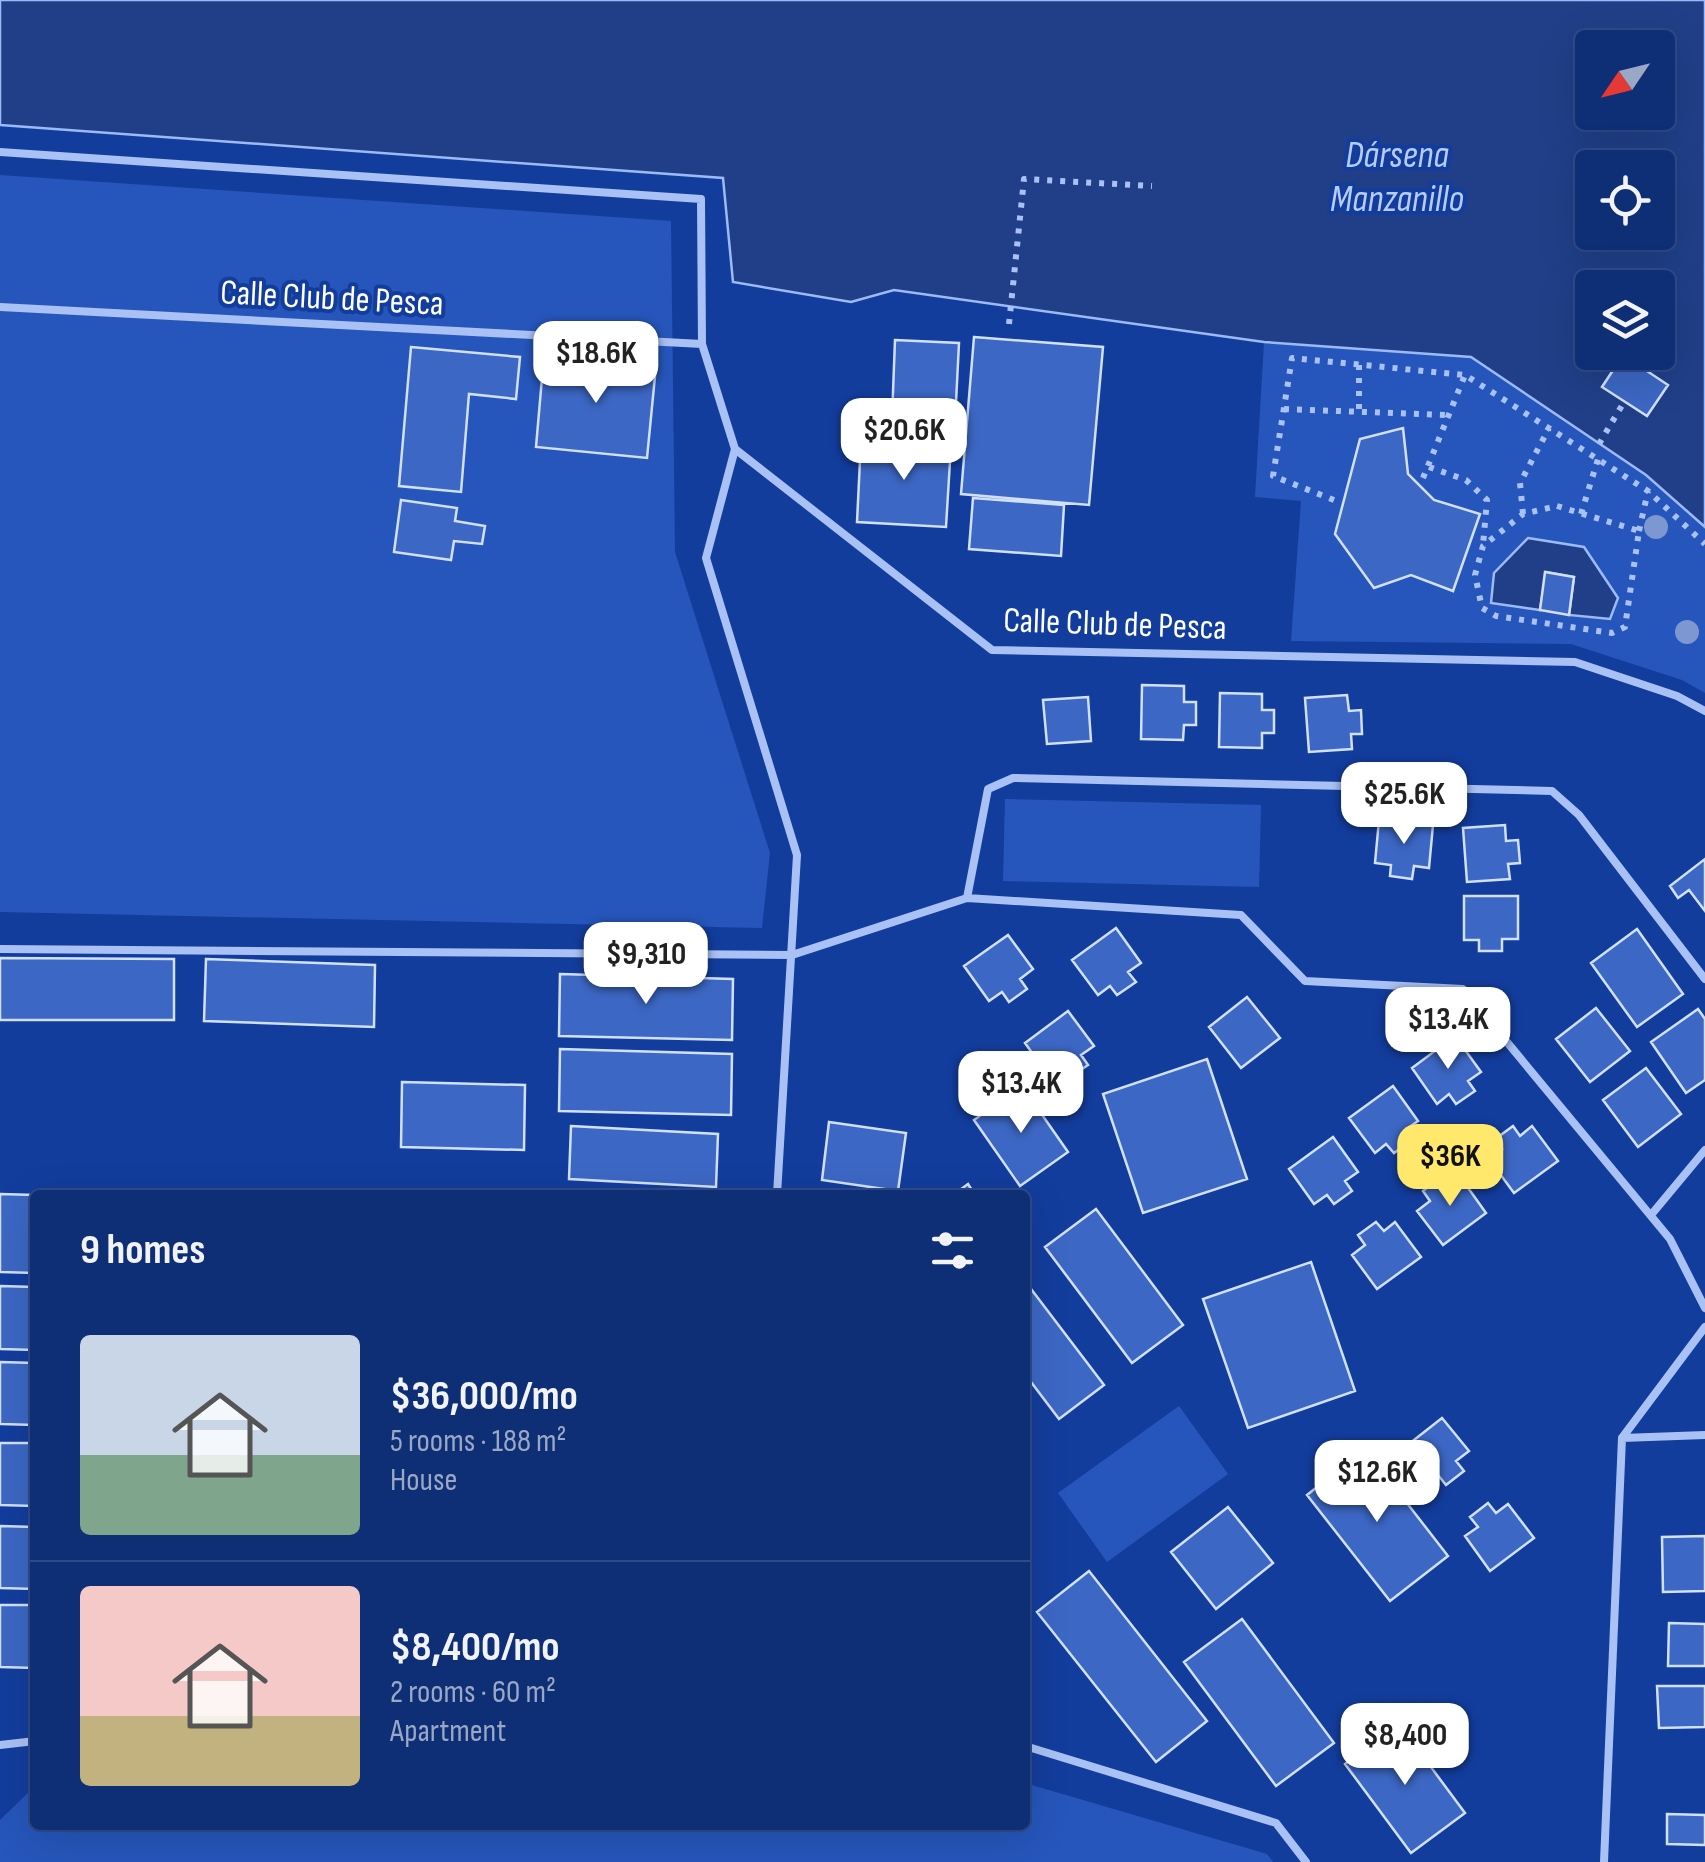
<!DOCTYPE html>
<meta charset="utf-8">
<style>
:root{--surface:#0e2e76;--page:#1c3a7e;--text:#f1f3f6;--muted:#9ba8c5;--line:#2e4a88;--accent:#ffe86c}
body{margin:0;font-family:"Sofia Sans Condensed",sans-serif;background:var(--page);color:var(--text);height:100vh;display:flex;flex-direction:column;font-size:38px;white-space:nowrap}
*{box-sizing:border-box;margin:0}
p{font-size:32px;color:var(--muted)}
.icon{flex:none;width:55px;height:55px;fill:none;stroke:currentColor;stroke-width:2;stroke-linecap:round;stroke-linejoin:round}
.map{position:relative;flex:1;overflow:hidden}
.sheet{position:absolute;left:30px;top:1190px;width:1000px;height:640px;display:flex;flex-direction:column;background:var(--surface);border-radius:10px;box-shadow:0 10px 40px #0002,0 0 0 2px var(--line)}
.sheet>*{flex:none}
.needle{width:65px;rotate:235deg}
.tools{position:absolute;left:1575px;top:30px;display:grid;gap:20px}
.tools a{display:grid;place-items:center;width:100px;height:100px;border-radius:10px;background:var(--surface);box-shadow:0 10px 40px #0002,0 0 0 2px var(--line);font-size:50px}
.price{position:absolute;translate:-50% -85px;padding:0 22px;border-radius:20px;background:#fff;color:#222;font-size:32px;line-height:65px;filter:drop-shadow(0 2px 5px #0008)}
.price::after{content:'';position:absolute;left:50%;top:60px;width:30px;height:22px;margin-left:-15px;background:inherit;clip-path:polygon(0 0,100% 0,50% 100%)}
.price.on{background:var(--accent);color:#111}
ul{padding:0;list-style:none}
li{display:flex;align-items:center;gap:30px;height:250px;padding:0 50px}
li+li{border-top:2px solid var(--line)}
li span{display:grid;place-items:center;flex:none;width:280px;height:200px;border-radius:10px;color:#555}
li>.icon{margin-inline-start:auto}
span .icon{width:120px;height:120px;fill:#fffc;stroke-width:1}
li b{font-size:42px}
h2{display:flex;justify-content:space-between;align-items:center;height:120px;padding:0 50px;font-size:42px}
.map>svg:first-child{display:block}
</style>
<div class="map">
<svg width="1705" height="1862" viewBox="0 0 1705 1862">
<rect width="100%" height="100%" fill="#133d9d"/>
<path fill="#2656bb" d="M0,175l671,46 4,331 95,301 -8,75 -762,-16z
M1264,342l207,15 175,118 59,52v166l-23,-13 -111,-36 -280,-3 10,-140 -46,-4z
M1005,799l256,6 -2,82 -256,-6z
M1179,1406l49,68 -121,88 -49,-69z
M1025,1783l242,71 6,8h-1273v-42l35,-34v39h990z"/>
<path fill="#203f88" stroke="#9bbaf7" stroke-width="2.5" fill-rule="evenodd" d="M0,0h1705v527l-59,-52 -175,-118 -207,-15 -370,-52 -43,12 -118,-20 -10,-104 -723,-53zM1592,48h66v64h-66zM1592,168h66v64h-66zM1592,288h66v64h-66z
M1528,538l56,9 34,51 -8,21 -41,-4 5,-38 -28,-5 -6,38 -49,-7 3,-30z"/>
<path fill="#3c67c4" stroke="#d1e0fd" stroke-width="2.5" d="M974,337l129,10 -14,158 -128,-11z
M895,340l64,3 -4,79 -63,-4z
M411,347l109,10 -4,42 -47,-5 -8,98 -62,-6z
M544,355l112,11 -9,92 -111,-11z
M1623,355l45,30 -21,31 -45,-29z
M1403,428l5,46 26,26 46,14 -27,77 -42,-16 -37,13 -39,-54 25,-95z
M861,440l90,5 -5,82 -89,-5z
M973,498l91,7 -3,51 -92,-7z
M401,500l56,8 -2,13 30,5 -3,18 -28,-3 -3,19 -57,-8z
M1545,572l29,5 -5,38 -29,-5z
M1142,685l42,1v16h12v23h-12l-1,15 -42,-1z
M1220,693l42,1v16h12v23h-12v15l-43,-1z
M1347,695l2,16 12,-1 1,24h-11l1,15 -43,3 -4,-54z
M1088,697l3,44 -44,3 -4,-44z
M1379,820l54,5 -4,43 -15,-2 -2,13 -22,-3 1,-11 -16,-2z
M1505,825l1,16 12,-1 2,23 -12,1 2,15 -43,3 -4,-54z
M1705,859v52l-16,-21 -11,8 -8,-12z
M1464,896h54v43h-16v12h-23v-11h-15z
M1116,928l25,35 -13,9 8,10 -19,13 -7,-9 -12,9 -26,-35z
M1637,929l46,65 -46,33 -46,-64z
M1008,935l25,34 -13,10 7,10 -18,13 -7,-10 -13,9 -25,-35z
M0,958l174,1v61h-174z
M206,959l169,6 -1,62 -170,-6z
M560,974l173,5 -1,61 -173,-4z
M1247,997l33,41 -39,30 -32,-41z
M1596,1008l34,43 -40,31 -34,-43z
M1698,1009l7,10v61l-19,13 -35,-51z
M1068,1011l26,35 -13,9 7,10 -19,13 -7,-9 -12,9 -25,-35z
M1455,1036l26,36 -13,9 7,10 -19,13 -7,-10 -12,10 -25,-36z
M560,1049l172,5 -1,61 -172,-4z
M1207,1059l40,120 -104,34 -40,-119z
M1646,1068l35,46 -43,33 -35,-47z
M402,1082l123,3 -1,65 -123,-3z
M1022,1086l46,66 -48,34 -46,-66z
M1393,1086l25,35 -13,9 7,10 -18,13 -8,-9 -11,9 -26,-35z
M829,1122l77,11 -8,58 -76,-11z
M571,1126l147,8 -2,53 -147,-8z
M1513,1126l7,10 12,-10 26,35 -44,32 -25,-34 13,-10 -8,-9z
M1333,1137l25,35 -13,9 7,10 -18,13 -7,-9 -13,9 -25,-35z
M1441,1177l7,10 13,-9 25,35 -43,32 -26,-34 13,-10 -7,-10z
M968,1184l7,11h-22z
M0,1194l35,1v78l-35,-1z
M1096,1209l87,116 -51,38 -87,-116z
M1376,1222l8,9 11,-9 26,35 -44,32 -25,-34 13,-10 -7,-10z
M1311,1262l44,129 -107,37 -45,-129z
M1025,1281l79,104 -45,34 -34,-45z
M0,1286l35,1v63l-35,-1z
M0,1362l35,1v62l-35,-1z
M1442,1418l27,33 -13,10 8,10 -18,14 -8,-10 -12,10 -26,-34z
M0,1443h35v63l-35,-1z
M1365,1449l83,107 -58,45 -83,-106z
M1488,1503l8,10 12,-9 26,34 -44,33 -25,-35 13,-9 -8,-10z
M1228,1507l45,56 -57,46 -45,-57z
M0,1526l35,1v62l-35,-1z
M1705,1536v55l-42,1 -1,-55z
M1089,1571l118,150 -51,41 -119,-150z
M0,1605h35v63l-35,-1z
M1242,1619l92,124 -58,43 -92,-124z
M1669,1623l36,1v42h-37z
M1657,1686h48v41l-46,1z
M1399,1724l66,89 -54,40 -66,-89z
M1667,1814l38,1v30l-38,-1z"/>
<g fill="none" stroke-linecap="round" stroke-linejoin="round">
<path stroke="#a9c1f4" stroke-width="6" stroke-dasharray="5 8" stroke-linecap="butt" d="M1009,324l15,-145 128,7
M1359,365v47
M1284,409l162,6
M1599,444l25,-42
M1429,467l37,13 21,20 -4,45
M1423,478l42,-103
M1334,500l-61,-24 19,-118 173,17 183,116 57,53
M1557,506l82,25 -14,96 -13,6 -116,-17 -14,-8 -7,-33 8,-29 40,-32z
M1523,514l-3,-31 29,-55
M1581,514l17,-55
M1639,531l9,-40"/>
<path stroke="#a9c1f4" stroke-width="8" d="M0,152l701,47 1,145
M0,307l702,37 33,105 257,201 583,12 102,34 28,15
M735,449l-29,109 91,297 -20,340
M967,898l21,-109 25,-11 539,13 27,24 126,164
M0,949l792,6 175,-57 274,17 64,66 158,8 207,250 35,69
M1651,1215l54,-65
M1622,1438l83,-3
M0,1745l35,-4
M1025,1746l251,77 30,39
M1604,1862l18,-424 83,-111"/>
</g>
<g fill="#7c97d2">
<circle cx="1656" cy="527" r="12"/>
<circle cx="1687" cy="632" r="12"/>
</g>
<g text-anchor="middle" stroke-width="8" stroke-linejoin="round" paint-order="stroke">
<g font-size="35" fill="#fff" stroke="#133d9d">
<text transform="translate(332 297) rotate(3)" y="12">Calle Club de Pesca</text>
<text transform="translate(1115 623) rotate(2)" y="12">Calle Club de Pesca</text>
</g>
<g font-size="38" font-style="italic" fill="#b6ccfa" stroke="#133d9d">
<text x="1397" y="167">Dársena<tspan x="1397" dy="44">Manzanillo</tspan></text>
</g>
</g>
</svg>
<div class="tools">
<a><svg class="needle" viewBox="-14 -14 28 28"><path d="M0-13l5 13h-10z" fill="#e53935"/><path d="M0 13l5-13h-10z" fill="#9ba8c5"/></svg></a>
<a><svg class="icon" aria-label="locate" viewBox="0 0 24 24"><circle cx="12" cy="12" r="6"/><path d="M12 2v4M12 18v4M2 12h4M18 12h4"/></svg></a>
<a><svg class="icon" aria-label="layers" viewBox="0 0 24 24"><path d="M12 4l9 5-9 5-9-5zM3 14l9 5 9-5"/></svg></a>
</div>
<b class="price" style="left:596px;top:406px">$18.6K</b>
<b class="price" style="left:904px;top:483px">$20.6K</b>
<b class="price" style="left:1404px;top:847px">$25.6K</b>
<b class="price" style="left:646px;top:1007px">$9,310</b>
<b class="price" style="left:1448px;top:1072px">$13.4K</b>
<b class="price" style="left:1021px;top:1136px">$13.4K</b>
<b class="price on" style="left:1450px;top:1209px">$36K</b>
<b class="price" style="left:1377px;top:1525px">$12.6K</b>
<b class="price" style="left:1405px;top:1788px">$8,400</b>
<section class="sheet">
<h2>9 homes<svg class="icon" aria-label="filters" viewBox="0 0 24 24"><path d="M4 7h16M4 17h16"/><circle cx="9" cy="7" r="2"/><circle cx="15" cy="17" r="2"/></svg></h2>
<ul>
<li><span style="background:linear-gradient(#c9d6e8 60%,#7fa58c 0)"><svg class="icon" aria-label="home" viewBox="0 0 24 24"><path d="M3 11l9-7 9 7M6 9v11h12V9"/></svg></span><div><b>$36,000/mo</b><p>5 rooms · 188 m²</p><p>House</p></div></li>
<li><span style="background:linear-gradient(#f6c9c9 65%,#c2b280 0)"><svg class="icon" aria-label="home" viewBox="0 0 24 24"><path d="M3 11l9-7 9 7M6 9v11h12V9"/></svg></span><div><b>$8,400/mo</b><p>2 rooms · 60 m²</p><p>Apartment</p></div></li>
</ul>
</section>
</div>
